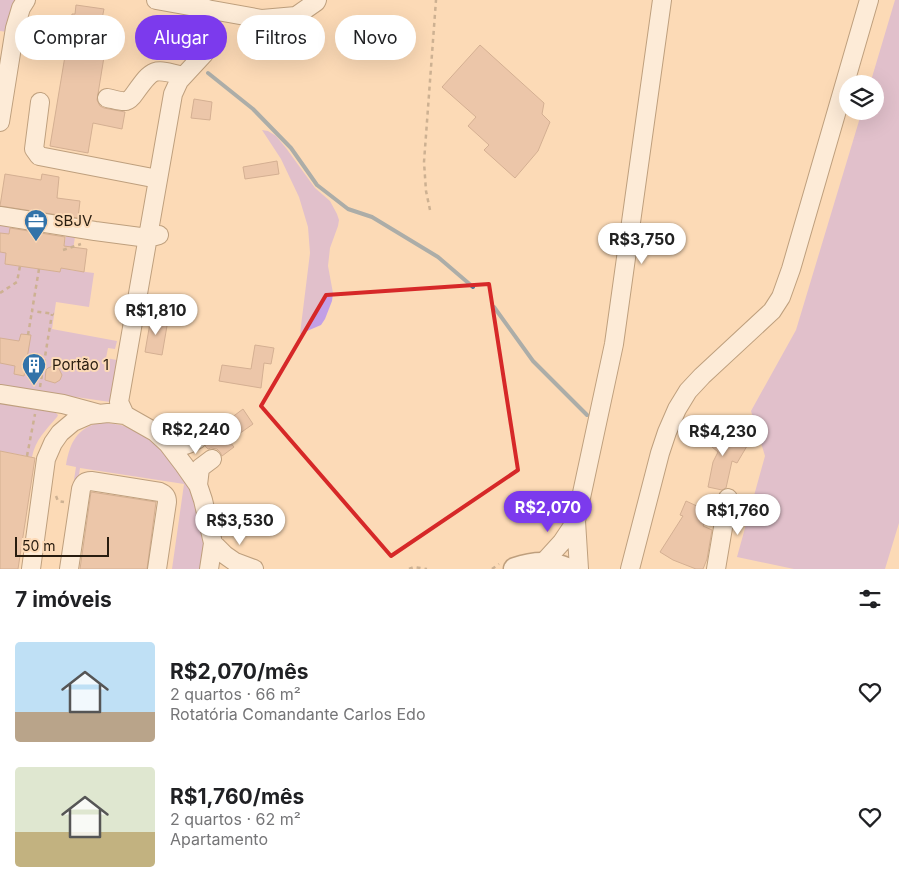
<!DOCTYPE html>
<html lang="pt">
<meta charset="utf-8">
<style>
:root{--surface:#fff;--page:#f2f2f2;--text:#202124;--muted:#757577;--accent:#7c3aed}
body{margin:0;font-family:Inter,sans-serif;background:var(--page);color:var(--text);height:100vh;display:flex;flex-direction:column;font-size:19px;white-space:nowrap}
*{box-sizing:border-box;margin:0}
p{font-size:16px;color:var(--muted)}
.icon{flex:none;width:28px;height:28px;fill:none;stroke:currentColor;stroke-width:2;stroke-linecap:round;stroke-linejoin:round}
.map{position:relative;height:569px;overflow:hidden}
.panel{display:flex;flex-direction:column;background:var(--surface);flex:1}
.panel>*{flex:none}
.top-card{position:absolute;left:15px;top:15px;width:500px;height:45px;display:flex;gap:10px}
.controls{position:absolute;left:839px;top:75px;display:grid;gap:10px}
.controls a{display:grid;place-items:center;width:45px;height:45px;border-radius:50%;background:var(--surface);box-shadow:0 5px 20px #0002;font-size:25px}
.scale{position:absolute;left:15px;bottom:12px;width:94px;box-sizing:border-box;padding-left:5px;border:2px solid #281c0f;border-top:0;font-size:14px;line-height:18px;white-space:nowrap;color:#281c0f;-webkit-text-stroke:4px #fcdab7;paint-order:stroke}
.price{position:absolute;translate:-50% -42px;padding:0 11px;border-radius:18px;background:#fff;color:#222;font-size:16px;line-height:32px;filter:drop-shadow(0 1px 2px #0008)}
.price::after{content:'';position:absolute;left:50%;top:30px;width:15px;height:11px;margin-left:-8px;background:inherit;clip-path:polygon(0 0,100% 0,50% 100%)}
.price.current{background:var(--accent);color:#fff}
ul{padding:0;list-style:none}
li{display:flex;align-items:center;gap:15px;height:125px;padding:0 15px}
li span{display:grid;place-items:center;flex:none;width:140px;height:100px;border-radius:5px;color:#555}
li>.icon{margin-inline-start:auto}
span .icon{width:60px;height:60px;fill:#fffc;stroke-width:1}
li b{font-size:21px}
h2{display:flex;justify-content:space-between;align-items:center;height:60px;padding:0 15px;font-size:21px}
.tag{padding:0 18px;border-radius:22px;background:var(--surface);box-shadow:0 5px 20px #0002;font-size:18px;line-height:45px}
.tag.current{background:var(--accent);color:#fff}
.map>svg:first-child{display:block}
</style>
<div class="map">
<svg width="899" height="569" viewBox="0 0 899 569">
<rect width="100%" height="100%" fill="#fcdab7"/>
<path fill="#c29fe5" fill-rule="evenodd" d="M0,0h18l-10,32 -8,-1z
M895,0h4v523l-14,46h-91l-57,-12 28,-101 -14,-45 45,-81 66,-219h13v-27h-5z
M262,130l6,1 8,5 10,12 29,40 15,13 7,13 2,6 -1,6 -8,22 -2,18 5,27 -1,8 -7,18 -4,6 -21,9 10,-81 -2,-26 -9,-30 -18,-38z
M0,218l76,12 -6,40 24,3 -5,34 -33,-5 -4,27 65,12 -2,8 -7,-1 -2,10 11,2 -7,42 -110,-16zM10,225l56,10 -6,37 -55,-8z
M0,402l54,9 4,4 -1,2c-11,13 -22,23 -25,40l-32,-6z
M101,422l20,3 14,5 25,14 32,47 12,46 -1,32h-31l12,-85 -104,-16 -15,101h-5l16,-102 -10,-2c4,-23 11,-37 35,-43z"/>
<g fill="none" stroke-linecap="round" stroke-linejoin="round">
<path stroke="#4d7698" stroke-width="4" d="M170,21c4,12 7,24 16,34
M208,73l45,36 38,39 26,37 31,24 24,8 66,40 35,30
M494,307l39,54 54,54"/>
</g>
<path fill="#daae99" stroke="#a47a66" d="M76,5l28,4 -2,10 8,1 -13,80 3,6 4,2 21,4 -3,17 -29,-6 -5,30 -38,-7 22,-132h3z
M480,45l64,58 -2,11 8,8 -12,29 -23,27 -31,-28 5,-5 -21,-19 8,-9 -34,-30z
M194,99l18,3 -2,18 -19,-2z
M277,161l2,13 -34,5 -2,-12z
M5,174l36,6 1,-6 17,3 -2,21 23,3 -2,17 -78,-12z
M10,228l55,9 -1,9 23,3 -3,23 -23,-4 -1,4 -55,-8 1,-11 -6,-1v-19l9,1z
M151,317l17,3 -6,35 -17,-3z
M21,334l10,1 -7,41 -10,-2 1,-8 -15,-3v-25l19,3z
M255,345l19,3 -3,16 -7,-1 -3,25 -42,-7 3,-16 29,4z
M53,366l5,1 4,8 -2,5 -5,3 -10,-3 1,-10 2,-2z
M243,409l10,15 -24,17 5,6 -12,9 -2,-4 -3,-3 -6,-1 -3,1 -3,-3 4,-6 -2,-6 -3,-4 -4,-1 13,-10 6,8z
M706,429l2,2 2,-2 14,12 6,-10 14,8 -1,1 2,1 -2,3 4,2 -10,17 -5,-2 -6,27 -4,2 -14,-3 5,-25 5,-10 -18,-15z
M0,451l35,7 -17,111h-18z
M91,492l65,10 -9,67h-67z
M686,501l24,11 -7,14 9,4 -5,29 -4,10h-7l-23,-9 -13,-8 23,-36 -3,-1z"/>
<g fill="none" stroke-linecap="round" stroke-linejoin="round">
<g stroke="#755839" stroke-width="20">
<path id="minor" d="M156,0l106,19 34,-3 20,-14 1,-2
M107,98c6,1 14,4 19,3 4,-1 7,-5 9,-8 18,-25 18,-25 48,-17
M40,102l-6,47 5,7 119,23
M0,122l15,-94 6,-20 5,-8
M0,216l95,15 53,7 11,-3
M0,394l63,10 37,10
M125,415l-6,-13 54,-308 6,-13 25,-27 4,-45
M168,444c15,3 16,3 30,-5
M198,485l2,-17 12,-9
M213,543l12,12 10,7 19,7
M542,564l20,-22 14,-21
M31,569l15,-110 7,-16 7,-10 13,-11 16,-7 19,-2 17,2 30,17 13,12 16,21 14,20 5,15 10,43 -4,26
M69,569l12,-80c2,-6 4,-8 10,-8l69,11c5,2 7,4 7,10l-10,67
M579,569l-3,-48 38,-177 48,-344
M630,569l30,-116 7,-21 10,-23 11,-18 14,-15 70,-65 9,-14 10,-28 78,-269
M716,569l12,-71"/>
</g>
<g stroke="#755839" stroke-width="25">
<path id="major" d="M515,569c17,-6 36,-7 52,0"/>
</g>
<path stroke="#957e66" stroke-width="2.5" stroke-dasharray="4 4" stroke-linecap="butt" d="M430,210l-4,-19 -2,-29 12,-162
M63,250l18,-6
M39,269l-7,42 22,3
M0,293l17,-11 3,-16
M28,335l4,-24
M40,387l12,-73
M27,456l8,-42
M56,496l2,5 6,1
M409,569l5,-2 13,2
M492,569l7,-5"/>
<use href="#minor" stroke="#fff" stroke-width="18"/>
<use href="#major" stroke="#fff" stroke-width="22"/>
</g>
<path d="M0 0H899V569H0ZM489,284l29,186 -127,86 -130,-150 65,-111z" fill="#fcdab7" fill-opacity=".55" fill-rule="evenodd"/>
<path fill="none" stroke="#d62828" stroke-width="4" stroke-linejoin="round" d="M489,284l29,186 -127,86 -130,-150 65,-111z"/>
<defs>
<g id="office-pin" transform="scale(1.25)"><path d="M0 17L-7.5 6A9.5 9.5 0 1 1 7.5 6Z" fill="#3273a9" stroke="#fcdab7"/><path d="M-6-3h4V-5.5h4V-3h4V5H-6ZM-1-4.5V-3h2v-1.5ZM-6 0V1H6V0Z" fill="#fff"/></g>
<g id="building-pin" transform="scale(1.25)"><path d="M0 17L-7.5 6A9.5 9.5 0 1 1 7.5 6Z" fill="#3273a9" stroke="#fcdab7"/><path d="M-4-6H4V6H1V3H-1V6H-4ZM-2.5-4.3h1.7v1.8h-1.7ZM.8-4.3h1.7v1.8H.8ZM-2.5-1h1.7V.8h-1.7ZM.8-1h1.7V.8H.8Z" fill="#fff"/></g>
</defs>
<g fill-rule="evenodd">
<use href="#office-pin" x="36" y="221"/>
<use href="#building-pin" x="34" y="365"/>
</g>
<g text-anchor="middle" stroke-width="4" stroke-linejoin="round" paint-order="stroke">
<g font-size="15" fill="#281c0f" stroke="#fcdab7" text-anchor="start">
<text x="54" y="226">SBJV</text>
<text x="52" y="370">Portão 1</text>
</g>
</g>
</svg>
<div class="controls">
<a><svg class="icon" aria-label="layers" viewBox="0 0 24 24"><path d="M12 4l9 5-9 5-9-5zM3 14l9 5 9-5"/></svg></a>
</div>
<div class="scale">50 m</div>
<b class="price" style="left:642px;top:265px">R$3,750</b>
<b class="price" style="left:156px;top:336px">R$1,810</b>
<b class="price" style="left:196px;top:455px">R$2,240</b>
<b class="price" style="left:723px;top:457px">R$4,230</b>
<b class="price current" style="left:548px;top:533px">R$2,070</b>
<b class="price" style="left:738px;top:536px">R$1,760</b>
<b class="price" style="left:240px;top:546px">R$3,530</b>
<div class="top-card">
<a class="tag">Comprar</a>
<a class="tag current">Alugar</a>
<a class="tag">Filtros</a>
<a class="tag">Novo</a>
</div>
</div>
<section class="panel">
<h2>7 imóveis<svg class="icon" aria-label="filters" viewBox="0 0 24 24"><path d="M4 7h16M4 17h16"/><circle cx="9" cy="7" r="2"/><circle cx="15" cy="17" r="2"/></svg></h2>
<ul>
<li><span style="background:linear-gradient(#bfe0f5 70%,#b9a48a 0)"><svg class="icon" aria-label="home" viewBox="0 0 24 24"><path d="M3 11l9-7 9 7M6 9v11h12V9"/></svg></span><div><b>R$2,070/mês</b><p>2 quartos · 66 m²</p><p>Rotatória Comandante Carlos Edo</p></div><svg class="icon" aria-label="heart" viewBox="0 0 24 24"><path d="M12 20l-8-8c-3-5 5-10 8-4 3-6 11-1 8 4z"/></svg></li>
<li><span style="background:linear-gradient(#dfe7d0 65%,#c2b280 0)"><svg class="icon" aria-label="home" viewBox="0 0 24 24"><path d="M3 11l9-7 9 7M6 9v11h12V9"/></svg></span><div><b>R$1,760/mês</b><p>2 quartos · 62 m²</p><p>Apartamento</p></div><svg class="icon" aria-label="heart" viewBox="0 0 24 24"><path d="M12 20l-8-8c-3-5 5-10 8-4 3-6 11-1 8 4z"/></svg></li>
</ul>
</section>
